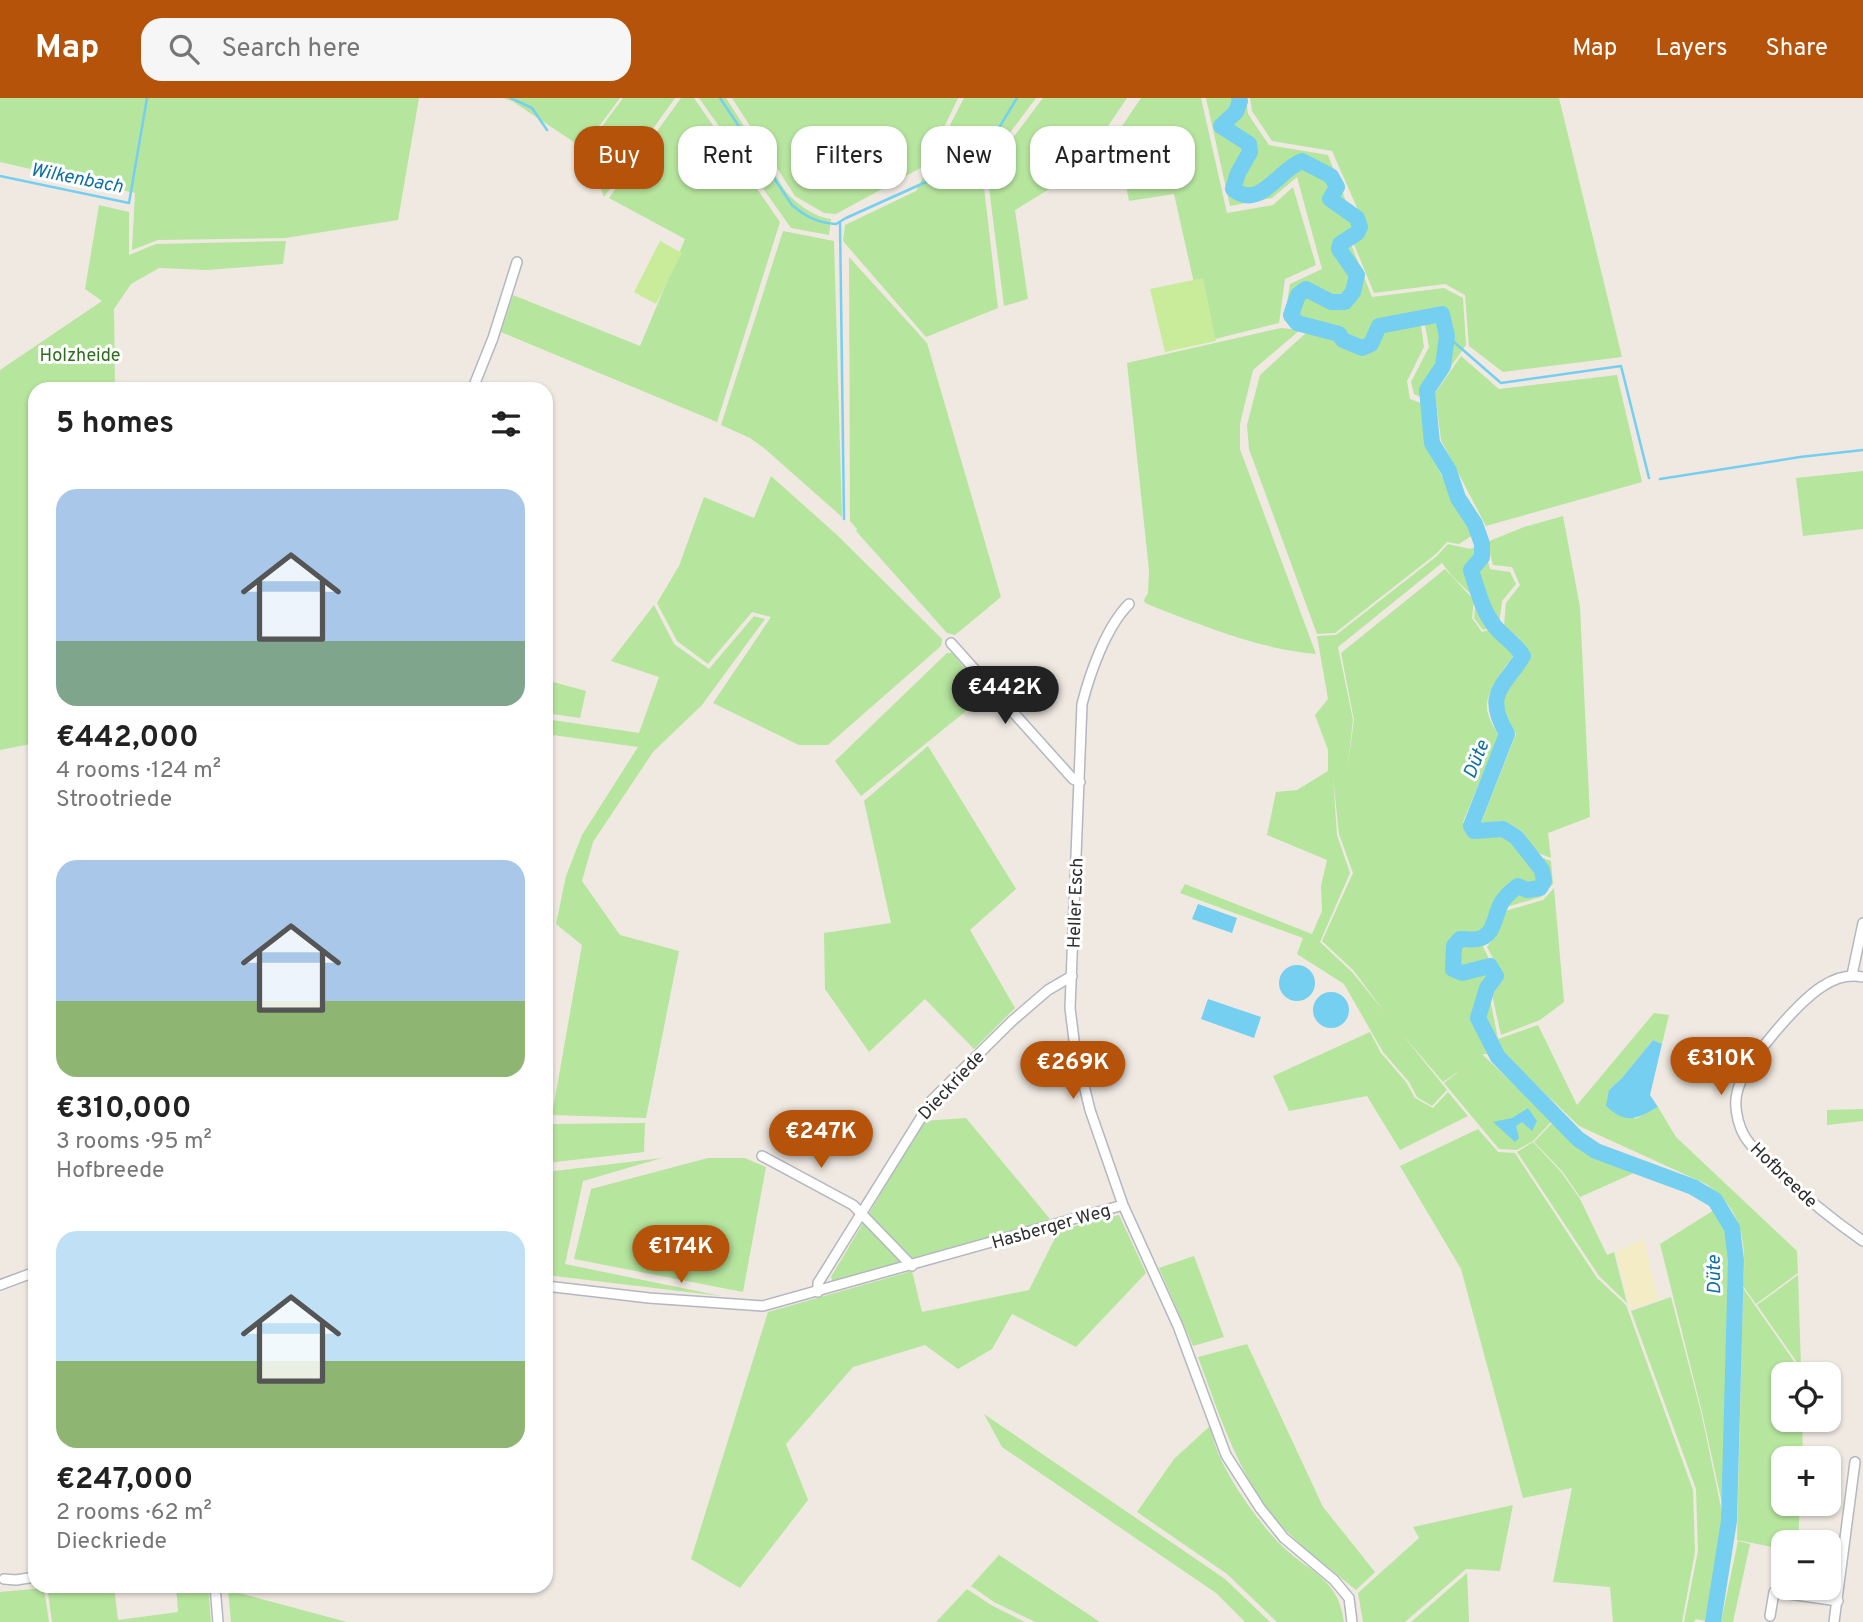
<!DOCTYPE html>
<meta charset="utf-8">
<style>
:root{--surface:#fff;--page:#f6f6f6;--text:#222;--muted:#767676;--accent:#b45309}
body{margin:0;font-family:Overpass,sans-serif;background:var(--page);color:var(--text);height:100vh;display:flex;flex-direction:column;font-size:26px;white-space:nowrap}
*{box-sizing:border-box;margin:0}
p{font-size:23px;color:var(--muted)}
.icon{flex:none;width:38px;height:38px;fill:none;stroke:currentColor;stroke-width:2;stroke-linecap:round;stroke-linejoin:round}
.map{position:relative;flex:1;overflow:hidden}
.side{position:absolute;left:28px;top:284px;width:525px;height:1211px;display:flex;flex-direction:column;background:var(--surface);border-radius:21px;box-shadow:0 2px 5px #0004}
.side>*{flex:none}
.banner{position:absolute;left:574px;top:28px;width:665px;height:63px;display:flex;gap:14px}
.fabs{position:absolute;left:1771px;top:1264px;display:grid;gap:14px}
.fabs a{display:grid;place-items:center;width:70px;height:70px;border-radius:14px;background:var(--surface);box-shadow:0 2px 5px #0004;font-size:35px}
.price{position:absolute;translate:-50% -60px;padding:0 16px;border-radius:24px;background:var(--accent);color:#fff;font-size:23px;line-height:46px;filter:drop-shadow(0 2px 4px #0008)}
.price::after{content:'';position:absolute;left:50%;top:42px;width:21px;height:16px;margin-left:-10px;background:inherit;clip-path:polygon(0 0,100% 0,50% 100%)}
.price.active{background:#222;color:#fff}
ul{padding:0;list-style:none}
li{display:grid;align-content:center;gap:14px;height:371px;padding:0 28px}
li span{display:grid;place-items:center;height:217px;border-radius:21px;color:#555}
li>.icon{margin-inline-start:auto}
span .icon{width:126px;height:126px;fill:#fffc;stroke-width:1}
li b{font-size:30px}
h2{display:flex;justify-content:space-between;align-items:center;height:84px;padding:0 28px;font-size:30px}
.chip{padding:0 24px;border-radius:21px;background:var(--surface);box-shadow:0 2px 5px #0004;font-size:24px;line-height:63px}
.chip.active{background:var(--accent);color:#fff}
header{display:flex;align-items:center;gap:42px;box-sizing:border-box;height:98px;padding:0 35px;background:var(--accent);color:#fff}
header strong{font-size:33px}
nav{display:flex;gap:38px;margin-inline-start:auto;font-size:24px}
.search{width:490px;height:63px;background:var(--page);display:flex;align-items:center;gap:18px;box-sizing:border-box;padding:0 24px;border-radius:21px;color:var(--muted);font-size:26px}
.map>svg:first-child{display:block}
</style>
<header>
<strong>Map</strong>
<div class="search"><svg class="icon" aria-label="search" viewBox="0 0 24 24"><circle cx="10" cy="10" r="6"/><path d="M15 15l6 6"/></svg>Search here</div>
<nav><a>Map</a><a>Layers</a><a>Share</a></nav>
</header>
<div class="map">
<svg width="1863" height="1524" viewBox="0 0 1863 1524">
<rect width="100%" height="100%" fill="#efe9e1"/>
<path fill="#b6e59e" d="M0,0h419l-21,122 -113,18 -127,2 -26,10 3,-57 -135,-31z
M503,0h117l-37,50 -71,-47z
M623,0h52l-71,99 -19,-48z
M681,0h13l86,124 -63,200 -216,-90 12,-37 127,51 45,-107 -76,-41z
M699,0h27l60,94c11,12 28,25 45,27l-2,16 -38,-7z
M732,0h226l-32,67 -90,49 -12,-1 -29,-17z
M964,0h72l-54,72 16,138 -72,29 -83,-96 2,-16 71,-34z
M1043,0h84l-50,74 -62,38 13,89 -24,7 -17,-134z
M1141,0h60l26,115 46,-8 20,-18 23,78 -31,14 -6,44 -72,18 -33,-147 -45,7 -13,-66z
M1206,0h40l2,16 21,31 59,10 26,67v7l-7,5 25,63 72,-9 19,10 3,47 -33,47 1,11 -20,-9 -3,-12 18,-35 -6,-33 -46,7 -8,19 -8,3 -13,-6 -4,-9 -44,-9 -16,2 6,-37 32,-15 -25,-92 -25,21 -42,8z
M1250,0h309l63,259 -119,15 -34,-26 -4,-51 -20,-11 -71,9 -21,-51 9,-6 4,-8 -34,-77 -60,-10 -20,-30z
M99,107l30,7v43l27,-11 130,-3 -3,23 -76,6 -48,-2 -28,16 -17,25 1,79h-80v355l-35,7v-380l102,-69 -17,-12z
M783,133l51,10 8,276 -78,-69 -14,-10 -29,-13z
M849,159l78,86 74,254 -46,38 -8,-2 -91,-102 1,-2 -7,-8z
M1421,227l3,22 -17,34 3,18 11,4 5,43 47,89 -14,9 -12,-2 -11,12 -101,79 -18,1 -68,-185 -2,-24 13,-50 47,-43 29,6 4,6 22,10 14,-6 7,-18z
M1281,230l19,2 -47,40 -13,54v25l76,205c-56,-5 -107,-26 -159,-46l-12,-5 -1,-3 4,-7 1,-23 -22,-207z
M1461,258l38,33 118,-14 25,107 -156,44 -45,-86 -6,-47z
M1863,373v58l-60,7 -7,-58z
M771,378l65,58 106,105 -1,7 -113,99h-29l-86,-42 58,-86 -19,-5 -44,52 -31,-23 -20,-38 22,-37 25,-69 50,21z
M1563,418l17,91 10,210 -42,16 3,25 -15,-6 -14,-21 -17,-10 -24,2 35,-89c-26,-42 -8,-42 14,-77l-11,-19 -15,-12 2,-23 14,-18 -8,-18 -19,-2 -6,-23 37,-15z
M1448,446l22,5 13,-5 7,25 20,3 6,12 -14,17 -3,24 -16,5 -9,-12 2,-19 -24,-23 -10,-13 -104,84 15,73 -6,52 7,-52 -13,-67 104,-84 29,31 -2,18 10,14 9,-3 20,15 3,11c-9,12 -26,34 -27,49 -1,12 7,23 12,32l-36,86 10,16c35,-4 34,-7 55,23l7,-6 16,6 2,23 -12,13 -38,11 -7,20 -13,19 15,29 -10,13 10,50 40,-14 39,80 77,-92 15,2 -7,29 -9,-4 -31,38 -13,12 26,29 23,-12 18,30 121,114 1,22 -42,31 -13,-18c4,-42 0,-77 -37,-102l-127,-58 -74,-71 -23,-1 70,67 -19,20 -16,9 -18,-1 -55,-66 17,-13 -18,12 -52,-61 -37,-50 -32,-30 31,-68 -14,-39 -6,-57 4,58 13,38 -30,69 33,31 94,117 -15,16 -15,-9 -8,-15 -26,-30 -39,-68 -47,-30 6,-16 -123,-45 5,-9 127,50 10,-23 -1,-25 6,-26 -60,-25 9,-43 21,-2 31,-19v-21l-13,-35 13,-16 -11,-63 19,-1 101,-79z
M654,507l20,39 35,25 45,-53 11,3 -63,86 -49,47 -60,90 -11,39 38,54 59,16 -33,167 -94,-3 30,-170 -26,-21 10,-48 16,-41 56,-88 -92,-13v-15l93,14 20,-56 -48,-16z
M947,555h5l35,41 -126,102 -26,-35z
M546,582l40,11 -6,27 -34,-5z
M928,648l88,143 -46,41 45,78 -41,41 -49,-50 -56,53 -44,-63 -1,-56 67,-10 -27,-122z
M1554,790l10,114 -24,18 -39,15 -10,-45 11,-14 -15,-29 13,-18 5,-18 38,-11z
M1370,934l11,21 25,29 9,16 18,10 15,-16 20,24 -68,34 -33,-54 -78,15 -16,-35z
M1863,1011v12l-36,4v-15z
M966,1020l84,101 -215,68 -4,-10 93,-156z
M1553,1024c28,28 45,36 81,51l-54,24 -18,-26 -28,-29z
M645,1025l-1,29 -98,11v-23l4,-16z
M1478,1031l20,23 17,1 82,125 29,27 67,185 2,62 -13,70h-69l-3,-35 -57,-5 19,-94 -49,10 -62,-229 -61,-103z
M1533,1044l28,30 19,27 27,56 7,-3 13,51 -28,-27 -82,-124z
M662,1060l-79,23 -18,83 156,32 -175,-21v-103z
M708,1060h37l21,9 -23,125 -169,-33 17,-70z
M1714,1112l11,20 4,29 -6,249 -21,-96 -42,-168z
M1119,1117l27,58 -70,74 -64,-33 -20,35 -34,20 -33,-24 -72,22 -67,77 22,56 -68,88 -49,-29 77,-247 144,-41 10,41 107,-22 30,-60z
M1194,1158l30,81 -31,9 -34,-78z
M1798,1177l3,93 -44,-63z
M1743,1190l57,82 1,4h-18v45h19l1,39h-20v45h17l-2,39h-15v7l-46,-9z
M1671,1199l30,115 21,100 -3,49 -9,61 -14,-3 -2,3h-10l14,-71 -2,-62 -65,-178z
M1247,1246l76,163 52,65 -19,18c-31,-26 -68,-51 -91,-85 -32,-45 -48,-97 -67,-148z
M984,1316l241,165 45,43h-25l-29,-29 -214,-146z
M1210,1328c3,10 5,21 10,31 11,26 38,64 58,85 28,30 60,33 66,80h-67l-50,-48 -90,-62 37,-53z
M1513,1407l-13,66 -34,-2 -61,53h-42l-5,-29 61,-55 -6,-11z
M1738,1443l12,3 -17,78h-12z
M999,1457l101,67h1h-66l-41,-20 -23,-16z
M1467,1475l2,49h-58z
M47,1488h67l4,34 60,-8 -2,-26h32l3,36h-159z
M44,1490l5,34h-49v-30z
M967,1491l24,16 34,17h-89z
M228,1492l119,32h-116z"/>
<path fill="#f3ecc5" d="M1644,1141l14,61 -28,9 -14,-58z"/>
<path fill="#c9ec9a" d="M660,143l22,12 -26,51 -22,-12z
M1203,180l13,63 -51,11 -15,-63z"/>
<path fill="#75cff0" d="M1198,806l39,14 -5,15 -40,-14z
M1279 885a18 18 0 1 1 36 0a18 18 0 1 1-36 0Z
M1313 912a18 18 0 1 1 36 0a18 18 0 1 1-36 0Z
M1208,901l53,18 -7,21 -53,-19z
M1653,942l9,4 -12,51 8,12c-22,12 -31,18 -52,-1l3,-16 13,-12z
M1528,1010l9,13 -5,10 -10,-9 -6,4 3,12 -4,4 -22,-20 19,-4z"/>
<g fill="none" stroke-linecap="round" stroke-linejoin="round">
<path stroke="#75cff0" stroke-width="2.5" d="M511,0l21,10 15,22
M720,0l72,107c14,12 26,18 44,19l10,-6 131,-59 9,-10 31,-51
M0,78l129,27 18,-105
M840,124l4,297
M1447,238l54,47 120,-17 28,112
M1660,381l140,-22 63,-7"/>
<path stroke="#75cff0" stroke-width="16" d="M1239,0l1,3 -4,11 -15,14 28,18 1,8 -12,21 -5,16c27,22 45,-19 69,-28l29,15 6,11 -7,12 27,19 3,9 -3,6 -17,11 -1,5 18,26 -4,17 -8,10h-14l-25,-13 -8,6 -7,20 6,8 42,11 4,6 19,8 9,-4 8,-18 63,-12 5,22 -4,30 -16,24 5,53 17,28 9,27 17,26 7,20v13l-11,13c7,21 12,45 28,61 9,9 17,14 24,25 -21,33 -39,38 -16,78l-36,92 3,5 29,-2 13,8 26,33 2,11 -4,7 -13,2 -9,-4c-6,5 -12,9 -16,16 -8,12 -6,33 -24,37 -5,1 -12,0 -18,0l-6,7 -1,23 9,4 28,-7 6,10 -9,12 -9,30 20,39 80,82 18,12 97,36 22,13 17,28 4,32 -7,261 -16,101"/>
<g stroke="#b4b7c1" stroke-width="12">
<path id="minor" d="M473,290l20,-50 24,-76
M1129,506c-23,23 -39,69 -47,100l-12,304 5,40 15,62 33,95 55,121 48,129 34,53 24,30 50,42 15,18 3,24
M951,545l122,136 7,3
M1852,877l11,-52
M1863,879c-14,-3 -28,1 -40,9 -24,14 -81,80 -86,107 -3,11 0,26 4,36 6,15 20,26 31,37 29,28 58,52 91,75
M762,1058l91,49 59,61
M0,1187l35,-13
M546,1188l103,12 114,8 360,-101
M818,1194v-9l114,-183 80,-79 36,-31 24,-14
M4,1481l12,1 19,-3
M215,1488l3,36
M1770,1518l4,-24 64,9
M1834,1524l21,-160"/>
</g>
<use href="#minor" stroke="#fff" stroke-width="9"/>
</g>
<g text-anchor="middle" stroke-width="6" stroke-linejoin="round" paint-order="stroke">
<g font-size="18" fill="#2c6e1b" stroke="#fff">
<text x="80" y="263">Holzheide</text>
</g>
<g font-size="18" fill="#2e2e2e" stroke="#fff">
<text transform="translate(1075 805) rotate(-88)" y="6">Heller Esch</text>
<text transform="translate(951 987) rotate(-47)" y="6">Dieckriede</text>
<text transform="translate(1784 1077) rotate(44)" y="6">Hofbreede</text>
<text transform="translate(1051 1128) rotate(-16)" y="6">Hasberger Weg</text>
</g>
<g font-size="19" font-style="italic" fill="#0d6fa3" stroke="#fff">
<text transform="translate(77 79) rotate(11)" y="7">Wilkenbach</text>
<text transform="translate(1475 661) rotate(-68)" y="7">Düte</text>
<text transform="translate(1713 1177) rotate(-91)" y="7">Düte</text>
</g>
</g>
</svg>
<div class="fabs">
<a><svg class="icon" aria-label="locate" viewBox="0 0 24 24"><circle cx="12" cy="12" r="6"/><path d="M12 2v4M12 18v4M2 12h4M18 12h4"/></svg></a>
<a>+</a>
<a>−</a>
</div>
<b class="price active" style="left:1005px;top:628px">€442K</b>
<b class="price" style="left:1721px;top:999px">€310K</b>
<b class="price" style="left:1073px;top:1003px">€269K</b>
<b class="price" style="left:821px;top:1072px">€247K</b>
<b class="price" style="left:681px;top:1187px">€174K</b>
<div class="banner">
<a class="chip active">Buy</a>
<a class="chip">Rent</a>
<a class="chip">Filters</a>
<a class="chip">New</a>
<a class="chip">Apartment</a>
</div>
<section class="side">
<h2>5 homes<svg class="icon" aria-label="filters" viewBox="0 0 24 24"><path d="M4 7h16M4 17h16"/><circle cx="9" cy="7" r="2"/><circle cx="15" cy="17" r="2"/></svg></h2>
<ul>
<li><span style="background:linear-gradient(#a9c7e8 70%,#7fa58c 0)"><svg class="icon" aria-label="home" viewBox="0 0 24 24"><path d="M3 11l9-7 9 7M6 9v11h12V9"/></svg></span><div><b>€442,000</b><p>4 rooms · 124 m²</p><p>Strootriede</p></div></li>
<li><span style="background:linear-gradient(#a9c7e8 65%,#8fb573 0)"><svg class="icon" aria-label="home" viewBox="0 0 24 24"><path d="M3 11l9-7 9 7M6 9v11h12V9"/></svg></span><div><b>€310,000</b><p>3 rooms · 95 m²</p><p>Hofbreede</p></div></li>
<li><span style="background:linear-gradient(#bfe0f5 60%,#8fb573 0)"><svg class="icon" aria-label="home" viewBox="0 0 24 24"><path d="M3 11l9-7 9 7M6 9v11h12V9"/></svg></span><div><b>€247,000</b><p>2 rooms · 62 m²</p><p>Dieckriede</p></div></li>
</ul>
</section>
</div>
